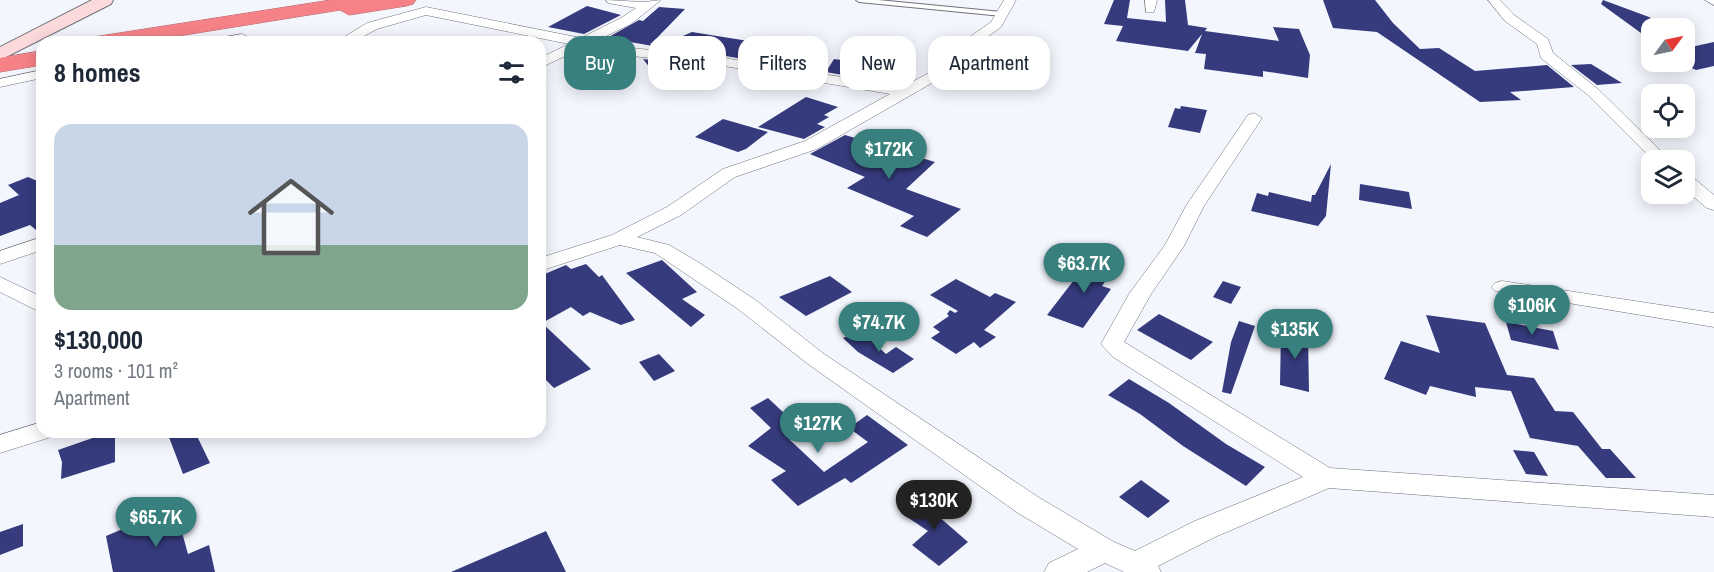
<!DOCTYPE html>
<meta charset="utf-8">
<style>
:root{--surface:#fff;--page:#f2f2f3;--text:#1f2937;--muted:#747a83;--accent:#37807d}
body{margin:0;font-family:"Archivo Narrow",sans-serif;background:var(--page);color:var(--text);height:100vh;display:flex;flex-direction:column;font-size:22px;white-space:nowrap}
*{box-sizing:border-box;margin:0}
p{font-size:20px;color:var(--muted)}
.icon{flex:none;width:33px;height:33px;fill:none;stroke:currentColor;stroke-width:2;stroke-linecap:round;stroke-linejoin:round}
.map{position:relative;flex:1;overflow:hidden}
.panel{position:absolute;left:36px;top:36px;width:510px;height:402px;display:flex;flex-direction:column;background:var(--surface);border-radius:18px;box-shadow:0 3px 15px #0003}
.panel>*{flex:none}
.top-card{position:absolute;left:564px;top:36px;width:570px;height:54px;display:flex;gap:12px}
.needle{width:39px;rotate:57deg}
.tools{position:absolute;left:1641px;top:18px;display:grid;gap:12px}
.tools a{display:grid;place-items:center;width:54px;height:54px;border-radius:12px;background:var(--surface);box-shadow:0 3px 15px #0003;font-size:30px}
.price{position:absolute;translate:-50% -51px;padding:0 14px;border-radius:21px;background:var(--accent);color:#fff;font-size:20px;line-height:39px;filter:drop-shadow(0 2px 3px #0008)}
.price::after{content:'';position:absolute;left:50%;top:36px;width:18px;height:14px;margin-left:-9px;background:inherit;clip-path:polygon(0 0,100% 0,50% 100%)}
.price.active{background:#222;color:#fff}
ul{padding:0;list-style:none}
li{display:grid;align-content:center;gap:12px;height:318px;padding:0 18px}
li span{display:grid;place-items:center;height:186px;border-radius:18px;color:#555}
li>.icon{margin-inline-start:auto}
span .icon{width:108px;height:108px;fill:#fffc;stroke-width:1}
li b{font-size:26px}
h2{display:flex;justify-content:space-between;align-items:center;height:72px;padding:0 18px;font-size:26px}
.chip{padding:0 21px;border-radius:18px;background:var(--surface);box-shadow:0 3px 15px #0003;font-size:21px;line-height:54px}
.chip.active{background:var(--accent);color:#fff}
.map>svg:first-child{display:block}
</style>
<div class="map">
<svg width="1714" height="572" viewBox="0 0 1714 572">
<rect width="100%" height="100%" fill="#f4f6fe"/>
<path fill="#353b7d" d="M1114,0h16l-3,18 39,4 -1,-22h20l3,25 19,3 -2,3 74,10 -6,-14 26,2 11,26 -2,23 -45,-7v6l-59,-8 2,-15 -11,-1 7,-19 -14,17 -72,-10 7,-15 -19,-2z
M1323,0h52l18,23 27,26 19,-1 36,23 72,-6 27,22 -64,5 11,8 -41,2 -103,-70 -44,-4z
M1603,0l46,17 17,11h-14v13l-51,-37z
M587,6l34,9 -37,19 -36,-7z
M659,7l26,2 -33,34h-2l3,3 -46,-8 32,-18 4,1z
M692,32l88,14 -14,14 -29,-2 -75,-13z
M1016,41l24,4 -10,26 -8,-1v3l-21,-4z
M1684,42l7,5 23,-5v24l-18,4 -17,-8h5z
M643,59l23,3 11,13 -19,3z
M834,59l21,3 -3,4 11,1 -15,9 -22,-4z
M1591,64l31,19 -25,2 -26,-20z
M806,97l32,10 -14,8 5,2 -12,7 8,3 -21,12 -46,-12z
M1181,106l26,4 -7,23 -32,-6 7,-19 5,1z
M723,119l45,13 -22,17 -8,3 -43,-15z
M845,135l90,27 -29,27 55,20 -34,28 -27,-11 14,-10 -67,-28 18,-11 -55,-23z
M1331,164l-5,52 -8,10 -67,-15 6,-18 11,3 1,-4 42,10 1,-7h3z
M28,177l14,6v52l-12,-10 -30,11v-33l19,-8 -11,-10z
M1360,184l49,8 3,17 -53,-9z
M1091,258l25,8 -14,20 9,3 -28,39 -36,-13z
M662,260l35,32 -15,7 23,16 -14,12 -65,-54z
M586,264l13,13 3,-2 33,45 -14,5 -31,-13 -7,4 -12,-9 -29,16 49,46 -37,19 -14,-14v-98l26,-11 5,4z
M830,276l22,16 -46,24 -27,-19z
M956,279l34,18 5,-4 21,9 -32,28 12,7 -16,11 -6,-6 -18,12 -25,-16 9,-6 -7,-5 16,-11 -2,-2 3,-4 5,3 3,-2 -28,-16z
M1223,281l18,6 -10,17 -18,-7z
M1159,314l54,28 -22,18 -54,-30z
M1426,315l59,8 22,52 27,3 21,33 18,1 29,37h8l26,29h-30l-28,-32 -48,-8 -19,-47 -36,-4 1,10 -46,-11 -4,9 -42,-16 17,-38 39,12z
M1239,321l16,5 -24,68 -9,-2 9,-50z
M1506,322l47,9 6,19 -48,-10z
M1281,328l27,6 1,58 -29,-7z
M860,331l26,23 10,-7 18,12 -21,14 -35,-21 -15,-14z
M659,354l16,17 -21,10 -15,-19z
M1129,379l40,24 57,41 39,23 -19,19 -63,-40 -43,-32 -32,-19z
M768,398l17,16 21,12 -16,14 34,32 44,-30 -19,-14 18,-13 41,30 -57,38 -6,-5 -47,28 -27,-26 15,-9 -38,-25 23,-18 -21,-20z
M110,432h5v30l-54,17 1,-17 -4,-12z
M167,432h28l15,31 -27,11z
M1513,450l21,2 14,24 -22,-2z
M1141,480l29,21 -22,17 -29,-21z
M925,491l14,9 -9,9 38,33 -29,24 -27,-21 16,-14 -27,-18z
M175,507l13,47 21,-9 6,27h-102l-7,-36z
M23,524v22l-23,9v-23z
M546,531l20,41h-115z"/>
<g fill="none" stroke-linecap="round" stroke-linejoin="round">
<g stroke="#71737c" stroke-width="2">
<path id="service" d="M856,0h22l124,12 3,2 -3,2 -143,-14z"/>
</g>
<g stroke="#71737c" stroke-width="1">
<path id="minor" d="M606,0l38,2 17,-2 -30,24 -35,17 27,6 101,11 179,29 31,-17 9,-14 48,-34 13,-22h12l-15,27 -48,35 -9,14 -127,73 -82,28 -54,38 -44,22 32,8 29,17 56,37 70,55 214,143 76,45 21,9 60,-30 108,-44 -190,-120 -12,-13 28,-50 36,-49 21,-39 62,-91 6,-2 8,5 -58,88 -20,40 -33,48 -27,48 206,126 384,27v22l-385,-29 -114,49 -57,29 3,6h-37l-19,-9 -18,9h-43l5,-9 29,-14 -60,-36 -210,-149 -70,-55 -83,-56 -35,-8 -80,26v-13l72,-23 55,-28 56,-38 82,-28 85,-47 -166,-28 -101,-11 -39,-8 -44,21v-10l29,-14 -143,-29 -49,14 -24,13h-17l31,-19 59,-16 155,31 40,-20 15,-10 -28,-5z
M1145,0h12l-3,12h-8z
M1488,0h12l14,15 34,24 5,14 45,36 72,71h-17l-65,-65 -47,-37 -4,-14 -32,-23z
M1705,0h9v5z
M242,34l16,8h-46l2,-3z
M42,70v8l-42,9v-8z
M1684,174l6,1 24,20v15l-7,-2 -23,-19z
M42,237v13l-42,14v-13z
M0,277l42,20v16l-42,-21z
M1502,281l212,32v14l-219,-36 -4,-4 4,-4z
M42,422v10h12l-3,5 -51,16v-18z"/>
</g>
<g stroke="#71737c" stroke-width="2">
<path id="secondary" d="M92,0h21l-2,4 -111,56v-13z"/>
</g>
<g stroke="#b3676c" stroke-width="1">
<path id="motorway" d="M331,0h85l-3,4 -7,2 -57,9 -9,-5 -199,32h-52l3,-5 8,-1z
M42,51v14l-42,7v-14z"/>
</g>
<use href="#service" fill="#fff" fill-rule="evenodd"/>
<use href="#minor" fill="#fff" fill-rule="evenodd"/>
<use href="#secondary" fill="#fcdadb" fill-rule="evenodd"/>
<use href="#motorway" fill="#f68287" fill-rule="evenodd"/>
</g>
</svg>
<div class="tools">
<a><svg class="needle" viewBox="-14 -14 28 28"><path d="M0-13l5 13h-10z" fill="#e53935"/><path d="M0 13l5-13h-10z" fill="#747a83"/></svg></a>
<a><svg class="icon" aria-label="locate" viewBox="0 0 24 24"><circle cx="12" cy="12" r="6"/><path d="M12 2v4M12 18v4M2 12h4M18 12h4"/></svg></a>
<a><svg class="icon" aria-label="layers" viewBox="0 0 24 24"><path d="M12 4l9 5-9 5-9-5zM3 14l9 5 9-5"/></svg></a>
</div>
<b class="price" style="left:889px;top:180px">$172K</b>
<b class="price" style="left:1084px;top:294px">$63.7K</b>
<b class="price" style="left:1532px;top:336px">$106K</b>
<b class="price" style="left:879px;top:353px">$74.7K</b>
<b class="price" style="left:1295px;top:360px">$135K</b>
<b class="price" style="left:818px;top:454px">$127K</b>
<b class="price active" style="left:934px;top:531px">$130K</b>
<b class="price" style="left:156px;top:548px">$65.7K</b>
<div class="top-card">
<a class="chip active">Buy</a>
<a class="chip">Rent</a>
<a class="chip">Filters</a>
<a class="chip">New</a>
<a class="chip">Apartment</a>
</div>
<section class="panel">
<h2>8 homes<svg class="icon" aria-label="filters" viewBox="0 0 24 24"><path d="M4 7h16M4 17h16"/><circle cx="9" cy="7" r="2"/><circle cx="15" cy="17" r="2"/></svg></h2>
<ul>
<li><span style="background:linear-gradient(#c9d6e8 65%,#7fa58c 0)"><svg class="icon" aria-label="home" viewBox="0 0 24 24"><path d="M3 11l9-7 9 7M6 9v11h12V9"/></svg></span><div><b>$130,000</b><p>3 rooms · 101 m²</p><p>Apartment</p></div></li>
</ul>
</section>
</div>
